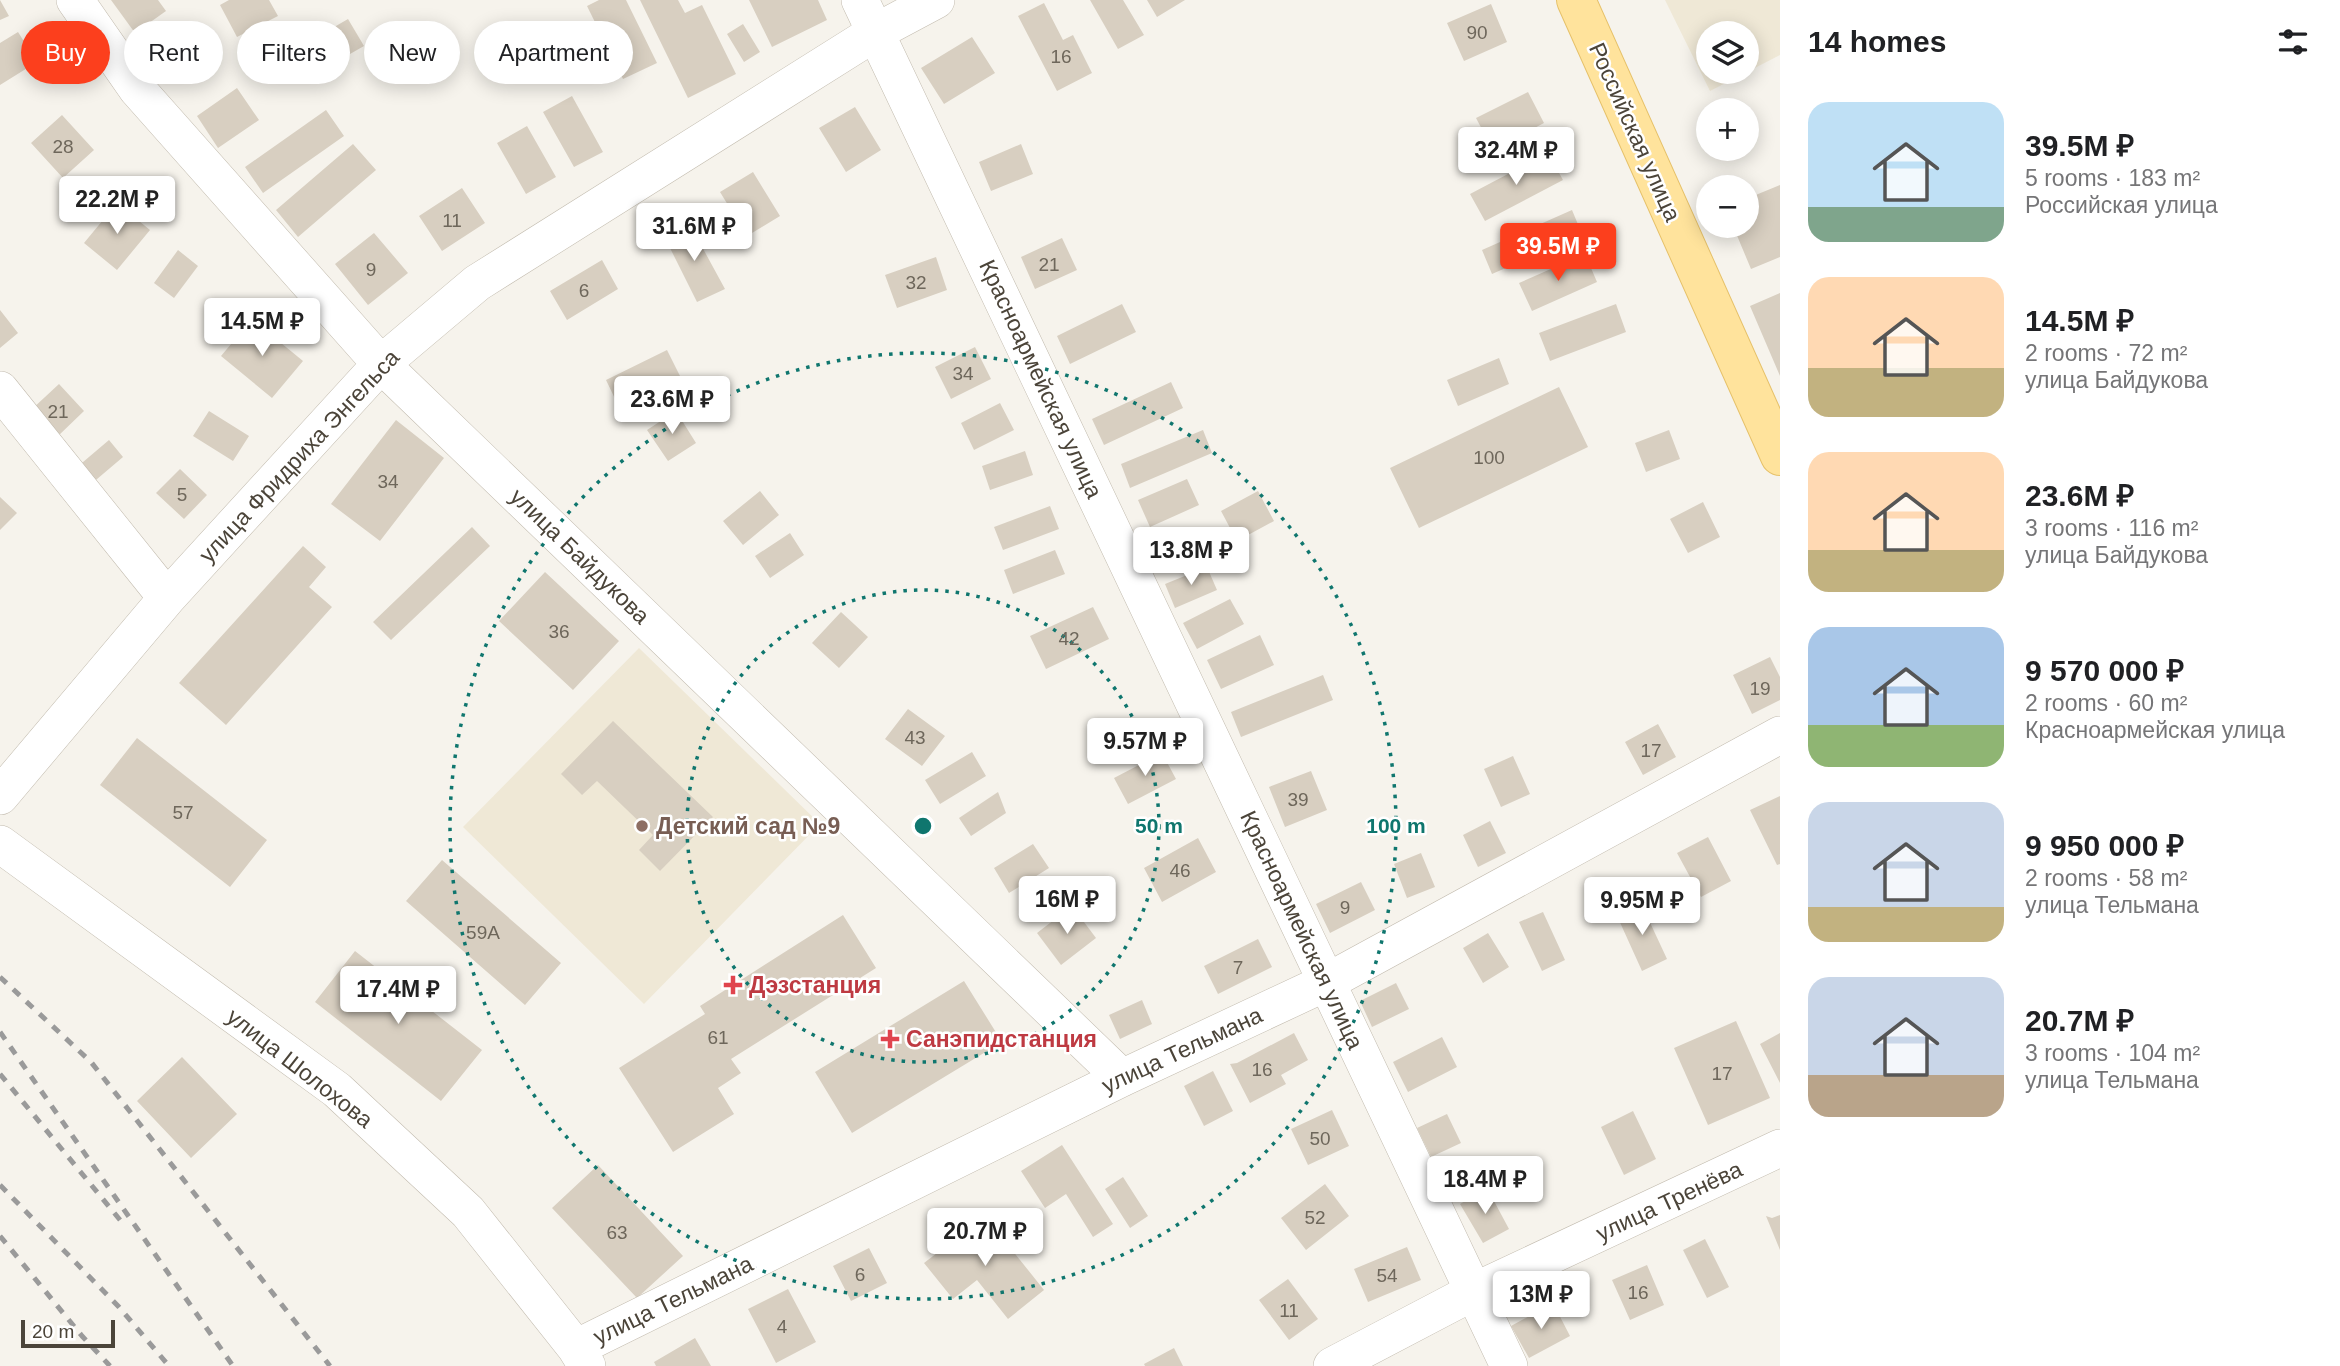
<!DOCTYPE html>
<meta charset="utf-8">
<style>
:root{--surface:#fff;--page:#f6f6f6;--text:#202124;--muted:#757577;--accent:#fc3f1d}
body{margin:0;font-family:Arial,sans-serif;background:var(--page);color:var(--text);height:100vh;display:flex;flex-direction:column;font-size:26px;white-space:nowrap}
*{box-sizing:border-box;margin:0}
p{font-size:23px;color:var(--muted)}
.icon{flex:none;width:38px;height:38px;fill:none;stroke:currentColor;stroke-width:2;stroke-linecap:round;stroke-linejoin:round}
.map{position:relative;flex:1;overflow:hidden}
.side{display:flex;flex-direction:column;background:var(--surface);width:560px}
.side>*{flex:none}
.guide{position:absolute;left:21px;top:21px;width:665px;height:63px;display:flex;gap:14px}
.fabs{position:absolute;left:1696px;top:21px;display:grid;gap:14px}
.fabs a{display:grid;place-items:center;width:63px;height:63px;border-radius:50%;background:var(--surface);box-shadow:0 4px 18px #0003;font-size:35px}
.scale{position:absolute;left:21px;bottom:18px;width:94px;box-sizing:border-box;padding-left:7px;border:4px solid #4b4439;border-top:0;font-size:19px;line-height:24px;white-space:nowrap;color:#4b4439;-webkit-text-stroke:5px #fff;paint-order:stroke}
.price{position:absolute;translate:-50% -60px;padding:0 16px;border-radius:7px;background:#fff;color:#222;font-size:23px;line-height:46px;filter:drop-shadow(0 2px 4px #0008)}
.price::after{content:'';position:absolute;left:50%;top:42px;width:21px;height:16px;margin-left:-10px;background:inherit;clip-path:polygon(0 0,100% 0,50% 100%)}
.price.active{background:var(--accent);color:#fff}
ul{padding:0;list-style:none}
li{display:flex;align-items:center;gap:21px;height:175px;padding:0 28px}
li span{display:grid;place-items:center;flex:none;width:196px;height:140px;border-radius:21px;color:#555}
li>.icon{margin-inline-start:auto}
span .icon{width:84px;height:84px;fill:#fffc;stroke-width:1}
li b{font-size:30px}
h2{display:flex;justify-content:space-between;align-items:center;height:84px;padding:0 28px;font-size:30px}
.tag{padding:0 24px;border-radius:32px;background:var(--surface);box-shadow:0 4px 18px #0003;font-size:24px;line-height:63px}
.tag.active{background:var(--accent);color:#fff}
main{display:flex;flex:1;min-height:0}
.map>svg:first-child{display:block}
</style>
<main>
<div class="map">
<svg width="1780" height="1366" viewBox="0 0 1780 1366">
<rect width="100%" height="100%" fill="#f6f3ec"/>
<path fill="#efe8d6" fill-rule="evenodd" d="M1665,0h115v55l-70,36zM1708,33h38v39h-38z
M639,648l181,176 -176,180 -181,-177z"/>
<path fill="#d8cfc1" d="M0,0l9,16 -9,4z
M111,0h47l8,11 -31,22z
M229,0h40l9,16 -41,21 -17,-32z
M599,0h27l31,63 -34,16 -36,-73z
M640,0h38l7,13 17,-8 34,69 -48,24z
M749,0h69l9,20 -55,27z
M1090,0h33l21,35 -26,14z
M1147,0h38l-28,17z
M1044,3l19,37 10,-5 19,38 -35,18 -39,-75z
M1491,4l16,38 -43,19 -17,-38z
M348,19l16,27 -49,28 -15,-27z
M743,24l17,28 -16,10 -17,-28z
M18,32l19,30 -37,23v-42z
M972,37l23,36 -51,31 -23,-36z
M237,88l22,32 -41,28 -21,-32z
M1528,92l16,31 -51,27 -17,-32z
M572,96l31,56 -29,15 -31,-55z
M855,107l26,43 -35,22 -27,-44z
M326,110l18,26 -81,57 -18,-26z
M62,115l32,35 -31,28 -32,-35z
M527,126l29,51 -30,17 -29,-51z
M353,144l23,26 -78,67 -22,-27z
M1021,144l12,30 -42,17 -12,-29z
M1548,153l15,27 -78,41 -15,-27z
M753,172l27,44 -33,20 -27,-44z
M1780,185v72l-29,12 -18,-43h13v-27z
M462,188l23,35 -43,28 -23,-35z
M117,203l33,27 -33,40 -33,-27z
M1572,210l10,24 -90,40 -10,-24z
M689,223l36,66 -28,13 -33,-66z
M374,233l34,40 -40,32 -33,-41z
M1062,238l15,32 -42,19 -14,-32z
M178,250l20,16 -24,32 -20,-15z
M1585,254l12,28 -65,29 -13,-28z
M936,257l11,33 -50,18 -12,-33z
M602,260l16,29 -51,31 -17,-29z
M1780,293v83l-30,-70z
M1122,304l14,28 -66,32 -13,-28z
M1616,304l10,28 -76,29 -11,-28z
M0,310l18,23 -18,15z
M252,319l51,42 -31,37 -51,-42z
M975,347l16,32 -40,20 -16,-32z
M667,350l13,26 -61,31 -13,-27z
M1499,358l10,26 -51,22 -11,-26z
M1171,382l12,26 -79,37 -12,-26z
M59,384l25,27 -27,26 -26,-27z
M1559,387l29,60 -169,81 -29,-60z
M1000,403l14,27 -40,20 -13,-27z
M209,411l40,25 -16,25 -40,-25z
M676,411l20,32 -28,18 -21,-31z
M396,420l48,38 -64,83 -49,-37z
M1203,430l9,23 -82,35 -9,-24z
M1669,430l11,29 -34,13 -11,-29z
M109,440l14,17 -33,28 -14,-17z
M1025,451l8,24 -43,15 -8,-24z
M180,469l27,26 -23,24 -28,-26z
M1187,479l12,26 -49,22 -12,-27z
M760,491l19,24 -36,30 -20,-24z
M1258,491l16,30 -37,20 -16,-30z
M0,497l17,16 -17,17z
M1703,502l17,35 -32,16 -18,-34z
M1050,506l9,23 -56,21 -9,-23z
M472,527l18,19 -99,94 -18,-18z
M790,533l14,22 -34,23 -15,-22z
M303,546l23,21 -17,20 23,20 -106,118 -47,-42z
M1055,550l10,24 -52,20 -9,-24z
M1207,567l10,23 -42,18 -10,-24z
M545,572l74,69 -46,49 -74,-69z
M1230,599l14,25 -47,25 -14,-26z
M1093,607l16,32 -63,30 -16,-33z
M841,612l27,25 -29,31 -27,-25z
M1260,635l14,30 -53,24 -14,-29z
M1770,657l10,20v23l-28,14 -19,-39z
M1323,675l10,25 -92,37 -10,-25z
M908,709l37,27 -23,30 -37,-27z
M613,721l100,96 -53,54 -21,-21 14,-15 -56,-54 -15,14 -21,-21z
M1658,724l18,33 -33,18 -18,-33z
M137,738l130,102 -37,47 -130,-102z
M972,752l14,24 -46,28 -15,-24z
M1162,753l14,26 -48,25 -14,-26z
M1513,756l17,38 -29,13 -17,-38z
M1311,771l16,39 -42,17 -16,-40z
M998,792l8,21 -35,23 -12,-18z
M1780,796v68l-3,1 -27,-55z
M1490,821l16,32 -28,14 -15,-32z
M1708,837l23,44 -30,16 -24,-44z
M1198,838l18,34 -54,30 -18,-34z
M1033,844l16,24 -40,25 -15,-25z
M1421,853l14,34 -28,11 -13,-34z
M442,860l119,103 -36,42 -119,-104z
M1361,882l14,28 -45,23 -14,-29z
M1640,901l27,58 -25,12 -24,-53z
M1072,906l24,32 -35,27 -24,-32z
M1543,912l22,48 -23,11 -23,-49z
M843,915l33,53 -145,91 10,14 -23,15 16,26 -61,38 -54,-84 86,-54 -5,-8z
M1488,933l21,34 -26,16 -20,-35z
M1258,939l14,28 -54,27 -14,-28z
M355,951l127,99 -41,51 -126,-99z
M964,981l38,61 -150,91 -37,-61z
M1396,983l13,26 -37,18 -12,-26z
M1142,1000l10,24 -32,15 -11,-24z
M1736,1021l34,77 -62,27 -34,-77z
M1294,1033l14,27 -27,15 5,9 -36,19 -20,-39 7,-1z
M1780,1033v50l-20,-39z
M1442,1037l15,30 -49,25 -15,-30z
M182,1057l55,57 -46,44 -54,-57z
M1213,1071l20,40 -29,15 -20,-40z
M1332,1110l17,36 -41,19 -17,-36z
M1633,1111l23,48 -32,16 -23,-48z
M1447,1114l14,29 -30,14 -14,-29z
M1062,1145l51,79 -20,13 -27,-43 -21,14 -24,-37z
M598,1165l85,91 -46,42 -85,-90z
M1123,1177l25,39 -18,12 -25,-39z
M1325,1184l24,32 -43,34 -25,-32z
M1487,1188l22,41 -26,14 -23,-39z
M1780,1215v35l-14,-34 6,2z
M985,1216l59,74 -36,29 -31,-39 -24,19 -29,-36z
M1705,1239l24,48 -22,11 -24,-48z
M1407,1247l14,33 -53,22 -14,-33z
M869,1248l18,35 -36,18 -18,-35z
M1647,1265l17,40 -34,15 -18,-40z
M1288,1279l30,40 -29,21 -30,-40z
M788,1289l28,53 -40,21 -28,-54z
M1553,1303l17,33 -41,22 -18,-32z
M695,1338l16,28h-55l-2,-4z
M1174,1348l9,18h-38l-1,-2z"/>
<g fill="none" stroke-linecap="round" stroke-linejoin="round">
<g stroke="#c2bbae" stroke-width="38">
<path id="minor" d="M75,0l62,89 244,275 741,714
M860,0l649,1366
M0,390l167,208
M0,796l167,-198 214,-234 96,-81 399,-251 60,-32
M0,844l337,246 131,122 108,136 11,18
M576,1348l546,-270 205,-96 453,-247
M1332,1366l141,-74 307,-144"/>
</g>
<g stroke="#e6c16a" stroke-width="40">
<path id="major" d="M1576,0l204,456"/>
</g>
<use href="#minor" stroke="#fff" stroke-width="37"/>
<use href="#major" stroke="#ffe39c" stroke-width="38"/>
<path stroke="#9a9a9a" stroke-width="5" stroke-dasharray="9 9" stroke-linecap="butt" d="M0,977l91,85 239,304
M0,1032l233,334
M0,1074l125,152
M0,1185l119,122 50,59
M0,1236l82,100 28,30"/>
</g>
<g fill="none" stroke="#0f766e" stroke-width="3.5" stroke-dasharray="3.5 7">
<circle cx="923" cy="826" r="236"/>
<circle cx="923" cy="826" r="473"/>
</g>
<circle fill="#8d6e63" stroke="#fff" stroke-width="2.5" cx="642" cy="826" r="7"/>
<g fill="#e0444e" stroke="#fff" stroke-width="2.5">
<path d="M729.5 974.5h7v7h7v7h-7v7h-7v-7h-7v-7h7z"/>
<path d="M886.5 1028.5h7v7h7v7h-7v7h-7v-7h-7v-7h7z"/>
</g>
<g text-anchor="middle" stroke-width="5" stroke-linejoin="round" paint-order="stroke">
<g font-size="19" fill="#6e675b">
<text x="1477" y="39">90</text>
<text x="1061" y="63">16</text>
<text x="63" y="153">28</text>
<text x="452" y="227">11</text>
<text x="1049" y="271">21</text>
<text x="371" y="276">9</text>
<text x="916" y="289">32</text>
<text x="584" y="297">6</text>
<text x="963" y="380">34</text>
<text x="58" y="418">21</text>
<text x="1489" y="464">100</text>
<text x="388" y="488">34</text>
<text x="182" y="501">5</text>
<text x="559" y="638">36</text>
<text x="1069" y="645">42</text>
<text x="1760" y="695">19</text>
<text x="915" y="744">43</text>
<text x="1651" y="757">17</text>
<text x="1298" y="806">39</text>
<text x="183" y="819">57</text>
<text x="1180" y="877">46</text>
<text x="1345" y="914">9</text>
<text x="483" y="939">59А</text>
<text x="1238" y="974">7</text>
<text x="718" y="1044">61</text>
<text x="1262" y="1076">16</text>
<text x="1722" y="1080">17</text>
<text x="1320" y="1145">50</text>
<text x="1315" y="1224">52</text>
<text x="617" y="1239">63</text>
<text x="860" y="1281">6</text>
<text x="1387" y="1282">54</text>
<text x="1638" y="1299">16</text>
<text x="1289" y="1317">11</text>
<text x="782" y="1333">4</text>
</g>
<g font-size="23" fill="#4b4439" stroke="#fff">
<text transform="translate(1635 132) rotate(66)" y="8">Российская улица</text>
<text transform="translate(1041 379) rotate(65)" y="8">Красноармейская улица</text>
<text transform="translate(299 456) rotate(-47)" y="8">улица Фридриха Энгельса</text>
<text transform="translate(580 556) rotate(44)" y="8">улица Байдукова</text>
<text transform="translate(1302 930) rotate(65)" y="8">Красноармейская улица</text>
<text transform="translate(1182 1050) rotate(-25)" y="8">улица Тельмана</text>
<text transform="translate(300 1068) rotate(38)" y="8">улица Шолохова</text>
<text transform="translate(1669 1201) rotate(-25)" y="8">улица Тренёва</text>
<text transform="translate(673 1300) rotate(-26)" y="8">улица Тельмана</text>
</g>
<g font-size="23" font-weight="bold" fill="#785e54" stroke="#fff" text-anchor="start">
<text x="656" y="834">Детский сад №9</text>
</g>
<g font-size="23" font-weight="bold" fill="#be3a42" stroke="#fff" text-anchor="start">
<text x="749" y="993">Дэзстанция</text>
<text x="906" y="1047">Санэпидстанция</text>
</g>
</g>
<circle cx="923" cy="826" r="10" fill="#0f766e" stroke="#fff" stroke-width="3.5"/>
<g font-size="21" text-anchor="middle" font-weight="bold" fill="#0f766e" stroke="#fff" stroke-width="5" stroke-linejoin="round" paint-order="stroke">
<text x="1159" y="833">50 m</text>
<text x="1396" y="833">100 m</text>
</g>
</svg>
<div class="fabs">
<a><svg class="icon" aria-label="layers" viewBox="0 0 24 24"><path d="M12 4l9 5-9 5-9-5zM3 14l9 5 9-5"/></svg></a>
<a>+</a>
<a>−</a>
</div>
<div class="scale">20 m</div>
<b class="price" style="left:1516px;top:187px">32.4M ₽</b>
<b class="price" style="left:117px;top:236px">22.2M ₽</b>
<b class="price" style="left:694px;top:263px">31.6M ₽</b>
<b class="price active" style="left:1558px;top:283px">39.5M ₽</b>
<b class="price" style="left:262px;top:358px">14.5M ₽</b>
<b class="price" style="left:672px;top:436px">23.6M ₽</b>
<b class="price" style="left:1191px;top:587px">13.8M ₽</b>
<b class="price" style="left:1145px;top:778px">9.57M ₽</b>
<b class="price" style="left:1067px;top:936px">16M ₽</b>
<b class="price" style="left:1642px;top:937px">9.95M ₽</b>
<b class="price" style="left:398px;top:1026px">17.4M ₽</b>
<b class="price" style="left:1485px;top:1216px">18.4M ₽</b>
<b class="price" style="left:985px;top:1268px">20.7M ₽</b>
<b class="price" style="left:1541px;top:1331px">13M ₽</b>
<div class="guide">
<a class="tag active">Buy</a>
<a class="tag">Rent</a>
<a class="tag">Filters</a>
<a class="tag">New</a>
<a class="tag">Apartment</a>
</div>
</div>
<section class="side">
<h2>14 homes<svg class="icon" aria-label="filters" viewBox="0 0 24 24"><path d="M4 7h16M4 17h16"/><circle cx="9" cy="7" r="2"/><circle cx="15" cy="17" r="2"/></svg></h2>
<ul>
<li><span style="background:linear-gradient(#bfe0f5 75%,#7fa58c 0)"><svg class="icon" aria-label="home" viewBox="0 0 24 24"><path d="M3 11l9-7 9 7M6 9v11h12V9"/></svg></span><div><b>39.5M ₽</b><p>5 rooms · 183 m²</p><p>Российская улица</p></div></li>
<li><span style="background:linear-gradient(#ffd9b3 65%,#c2b280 0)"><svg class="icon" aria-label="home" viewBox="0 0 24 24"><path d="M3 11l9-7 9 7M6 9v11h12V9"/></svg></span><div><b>14.5M ₽</b><p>2 rooms · 72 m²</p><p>улица Байдукова</p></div></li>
<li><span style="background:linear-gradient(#ffd9b3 70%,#c2b280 0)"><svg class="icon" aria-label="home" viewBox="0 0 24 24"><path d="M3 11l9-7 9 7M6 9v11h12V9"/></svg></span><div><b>23.6M ₽</b><p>3 rooms · 116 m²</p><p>улица Байдукова</p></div></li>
<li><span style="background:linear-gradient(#a9c7e8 70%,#8fb573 0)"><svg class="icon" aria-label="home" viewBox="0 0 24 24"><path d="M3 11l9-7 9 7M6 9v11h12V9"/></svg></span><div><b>9 570 000 ₽</b><p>2 rooms · 60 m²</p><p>Красноармейская улица</p></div></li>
<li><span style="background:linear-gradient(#c9d6e8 75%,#c2b280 0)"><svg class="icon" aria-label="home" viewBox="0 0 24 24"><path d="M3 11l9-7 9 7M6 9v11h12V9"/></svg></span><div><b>9 950 000 ₽</b><p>2 rooms · 58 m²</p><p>улица Тельмана</p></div></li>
<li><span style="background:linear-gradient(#c9d6e8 70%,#b9a48a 0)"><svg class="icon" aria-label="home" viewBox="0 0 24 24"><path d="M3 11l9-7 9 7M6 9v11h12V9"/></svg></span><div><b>20.7M ₽</b><p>3 rooms · 104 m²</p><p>улица Тельмана</p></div></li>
</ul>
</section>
</main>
